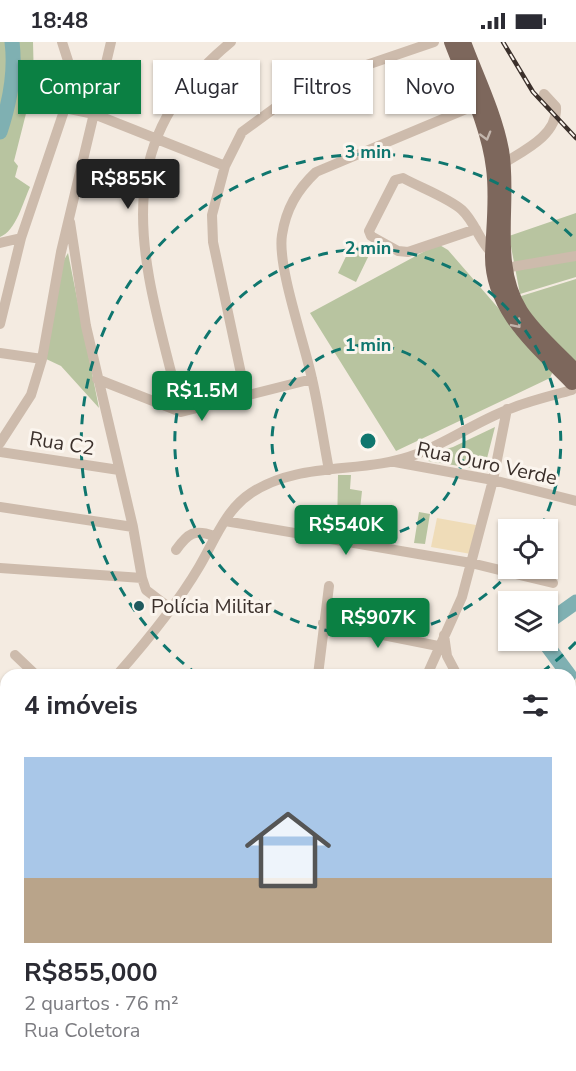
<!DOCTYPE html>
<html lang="pt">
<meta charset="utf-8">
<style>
:root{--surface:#fff;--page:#f2f2f3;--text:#2b2b33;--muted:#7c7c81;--line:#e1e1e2;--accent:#0b8043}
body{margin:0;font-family:"Nunito Sans",sans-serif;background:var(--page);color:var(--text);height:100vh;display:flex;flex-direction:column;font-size:22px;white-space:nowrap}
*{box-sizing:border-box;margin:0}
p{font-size:20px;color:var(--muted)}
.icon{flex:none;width:33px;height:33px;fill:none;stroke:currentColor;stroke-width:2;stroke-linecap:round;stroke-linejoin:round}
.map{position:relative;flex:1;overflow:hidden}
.side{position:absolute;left:0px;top:627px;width:576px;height:402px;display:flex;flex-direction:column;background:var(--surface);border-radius:18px 18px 0 0;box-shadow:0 2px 4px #0004}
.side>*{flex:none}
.banner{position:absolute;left:18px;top:18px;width:540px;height:54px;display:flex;gap:12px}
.tools{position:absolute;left:498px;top:477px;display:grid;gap:12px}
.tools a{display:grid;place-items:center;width:60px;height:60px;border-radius:0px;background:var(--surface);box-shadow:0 2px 4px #0004;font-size:30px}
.price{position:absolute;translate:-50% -51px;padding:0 14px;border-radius:6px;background:var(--accent);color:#fff;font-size:20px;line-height:39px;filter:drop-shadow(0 2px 3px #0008)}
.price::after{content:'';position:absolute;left:50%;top:36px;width:18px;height:14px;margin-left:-9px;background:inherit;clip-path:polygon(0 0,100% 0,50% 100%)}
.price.active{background:#222;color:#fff}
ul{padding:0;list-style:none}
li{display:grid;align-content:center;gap:12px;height:318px;padding:0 24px}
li+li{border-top:2px solid var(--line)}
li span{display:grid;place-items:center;height:186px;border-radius:0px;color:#555}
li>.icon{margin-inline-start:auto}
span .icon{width:108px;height:108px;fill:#fffc;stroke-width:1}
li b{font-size:26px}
h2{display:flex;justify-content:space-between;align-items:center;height:72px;padding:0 24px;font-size:26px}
.tag{padding:0 21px;border-radius:0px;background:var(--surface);box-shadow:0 2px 4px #0004;font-size:21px;line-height:54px}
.tag.active{background:var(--accent);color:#fff}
.status{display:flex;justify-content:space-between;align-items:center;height:42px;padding:0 30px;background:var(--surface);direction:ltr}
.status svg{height:16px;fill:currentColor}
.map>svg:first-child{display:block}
</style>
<div class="status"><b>18:48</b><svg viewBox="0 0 49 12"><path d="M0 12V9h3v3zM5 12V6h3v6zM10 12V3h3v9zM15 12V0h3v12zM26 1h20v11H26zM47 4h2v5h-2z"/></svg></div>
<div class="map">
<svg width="576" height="1029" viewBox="0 0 576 1029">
<rect width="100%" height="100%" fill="#f4ebe1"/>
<path fill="#b8c4a0" d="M0,0h33l1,40 -20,79 4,5 -3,11 15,10c-7,15 -14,44 -30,50z
M576,171v64l-56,17 -11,-58z
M352,202l18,9 -14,29 -18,-9z
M438,202l10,6 105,121 -3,7 -154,73 -86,-138z
M68,211l31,155 -38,-42 -17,-8 16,-91z
M576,237v88l-51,-57 -7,-13z
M495,385l-11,43 -56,-9 2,-7 23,-7z
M338,433h13l-1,14 12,2 -5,46 -20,-3z
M419,470l11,2 -5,30 -11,-1z"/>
<path fill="#efdcb8" d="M437,476l39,7 -5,29 -40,-7z"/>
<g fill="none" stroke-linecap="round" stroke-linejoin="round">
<path stroke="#7fb0b2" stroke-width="2" d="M533,1023l20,6"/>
<path stroke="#7fb0b2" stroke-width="15" d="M0,90c10,-30 16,-59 12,-90
M548,580l28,-20
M543,598l26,35
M570,778l6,2
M443,1029l3,-6"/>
<path stroke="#cdbbac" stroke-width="10" d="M65,66l29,6 131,52
M504,121c19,-12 54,-28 52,-56l-12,-13
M70,180l16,104 47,201 9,51 4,12 25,19
M476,187l-68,23 -10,-1 -27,-15 -2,-5 26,-51 8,-2c16,9 46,20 59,32 13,12 17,31 30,43
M0,201l21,-5
M499,227l77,-13
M0,282l21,-86 44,-130 5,-41 -8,-25
M0,311l42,6
M97,337l84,33 131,-33
M246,355l-33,-155 -1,-27 13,-49 17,-34 63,-46 129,-44
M181,370c-34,-142 -84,-260 50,-370
M0,401l31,-48 11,-36 19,-107 50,-210
M0,410l119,18
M395,420l98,18 83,21
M329,428c-6,-31 -10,-61 -17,-91 -7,-35 -35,-112 -30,-144 4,-26 15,-45 34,-63l167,-70
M0,465l133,20
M225,479l246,42 82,20
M176,508c12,-17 18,-21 38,-14
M0,526l142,10
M323,581l115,23
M444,593l3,21 10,19
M15,613l21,20
M117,633c30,-34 59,-69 82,-108 15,-25 26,-57 52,-74 49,-33 113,-18 166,-39 31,-12 59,-32 90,-44 21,-9 44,-14 65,-20
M318,633l11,-89
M427,633l35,-78 31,-117 14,-71
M0,772l6,-7
M0,778l6,3
M570,871l6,-5
M0,874l6,3
M570,933l6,1
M0,969l6,3
M90,1023l10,6
M509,1023l1,6
M194,1029v-6
M276,1029v-6"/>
<path stroke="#7d675c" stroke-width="14" d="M451,0c15,40 37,83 42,126 4,29 0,59 -1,87 -1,55 45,92 80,128
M464,0c13,35 31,71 38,108 9,51 -11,114 19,161 14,22 37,41 55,60"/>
<g stroke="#3b302b" stroke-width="4.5">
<path id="rail" d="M503,0l30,50 43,46"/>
</g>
<use href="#rail" stroke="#fbf5ee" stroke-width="2" stroke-dasharray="7" stroke-linecap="butt"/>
</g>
<defs><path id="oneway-chevron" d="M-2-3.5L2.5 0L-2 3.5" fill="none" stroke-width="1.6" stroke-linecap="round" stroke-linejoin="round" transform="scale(1.5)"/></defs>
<g stroke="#c2b5ac">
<use href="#oneway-chevron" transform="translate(486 94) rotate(74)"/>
<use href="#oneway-chevron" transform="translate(517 282) rotate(50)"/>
</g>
<g fill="none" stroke="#0f766e" stroke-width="3" stroke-dasharray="10 8">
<circle cx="368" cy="399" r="96"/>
<path d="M513 527A193 193 0 1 1 540 487"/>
<path d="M576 600A289 289 0 0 1 538 633M198 633A289 289 0 1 1 576 198"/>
</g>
<circle fill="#1f5a5e" stroke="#fbf5ee" stroke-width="2" cx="139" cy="564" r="6"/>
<g text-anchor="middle" stroke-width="6" stroke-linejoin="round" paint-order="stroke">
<g font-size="20" fill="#3b302b" stroke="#fbf5ee">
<text transform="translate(62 401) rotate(9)" y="7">Rua C2</text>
<text transform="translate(487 421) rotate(12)" y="7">Rua Ouro Verde</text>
</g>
<g font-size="20" fill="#3b302b" stroke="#fbf5ee" text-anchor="start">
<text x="151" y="571">Polícia Militar</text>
</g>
</g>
<circle cx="368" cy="399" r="9" fill="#0f766e" stroke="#fbf5ee" stroke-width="3"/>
<g font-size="18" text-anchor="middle" font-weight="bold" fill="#0f766e" stroke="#fbf5ee" stroke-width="6" stroke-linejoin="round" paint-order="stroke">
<text x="368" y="116">3 min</text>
<text x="368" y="212">2 min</text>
<text x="368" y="309">1 min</text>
</g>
</svg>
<div class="tools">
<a><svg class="icon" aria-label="locate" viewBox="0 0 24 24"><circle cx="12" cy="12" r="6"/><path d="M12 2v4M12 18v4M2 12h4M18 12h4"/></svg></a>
<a><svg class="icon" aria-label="layers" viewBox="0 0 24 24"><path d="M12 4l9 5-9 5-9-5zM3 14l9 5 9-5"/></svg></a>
</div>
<b class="price active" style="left:128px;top:168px">R$855K</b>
<b class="price" style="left:202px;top:380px">R$1.5M</b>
<b class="price" style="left:346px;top:514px">R$540K</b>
<b class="price" style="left:378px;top:607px">R$907K</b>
<div class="banner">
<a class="tag active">Comprar</a>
<a class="tag">Alugar</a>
<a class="tag">Filtros</a>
<a class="tag">Novo</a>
</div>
<section class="side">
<h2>4 imóveis<svg class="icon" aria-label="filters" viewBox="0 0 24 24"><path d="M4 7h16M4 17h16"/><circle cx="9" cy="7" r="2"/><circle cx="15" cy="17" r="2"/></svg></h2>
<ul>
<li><span style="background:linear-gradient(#a9c7e8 65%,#b9a48a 0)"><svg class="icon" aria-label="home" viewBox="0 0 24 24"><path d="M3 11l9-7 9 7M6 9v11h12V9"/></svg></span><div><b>R$855,000</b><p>2 quartos · 76 m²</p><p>Rua Coletora</p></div></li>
</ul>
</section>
</div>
